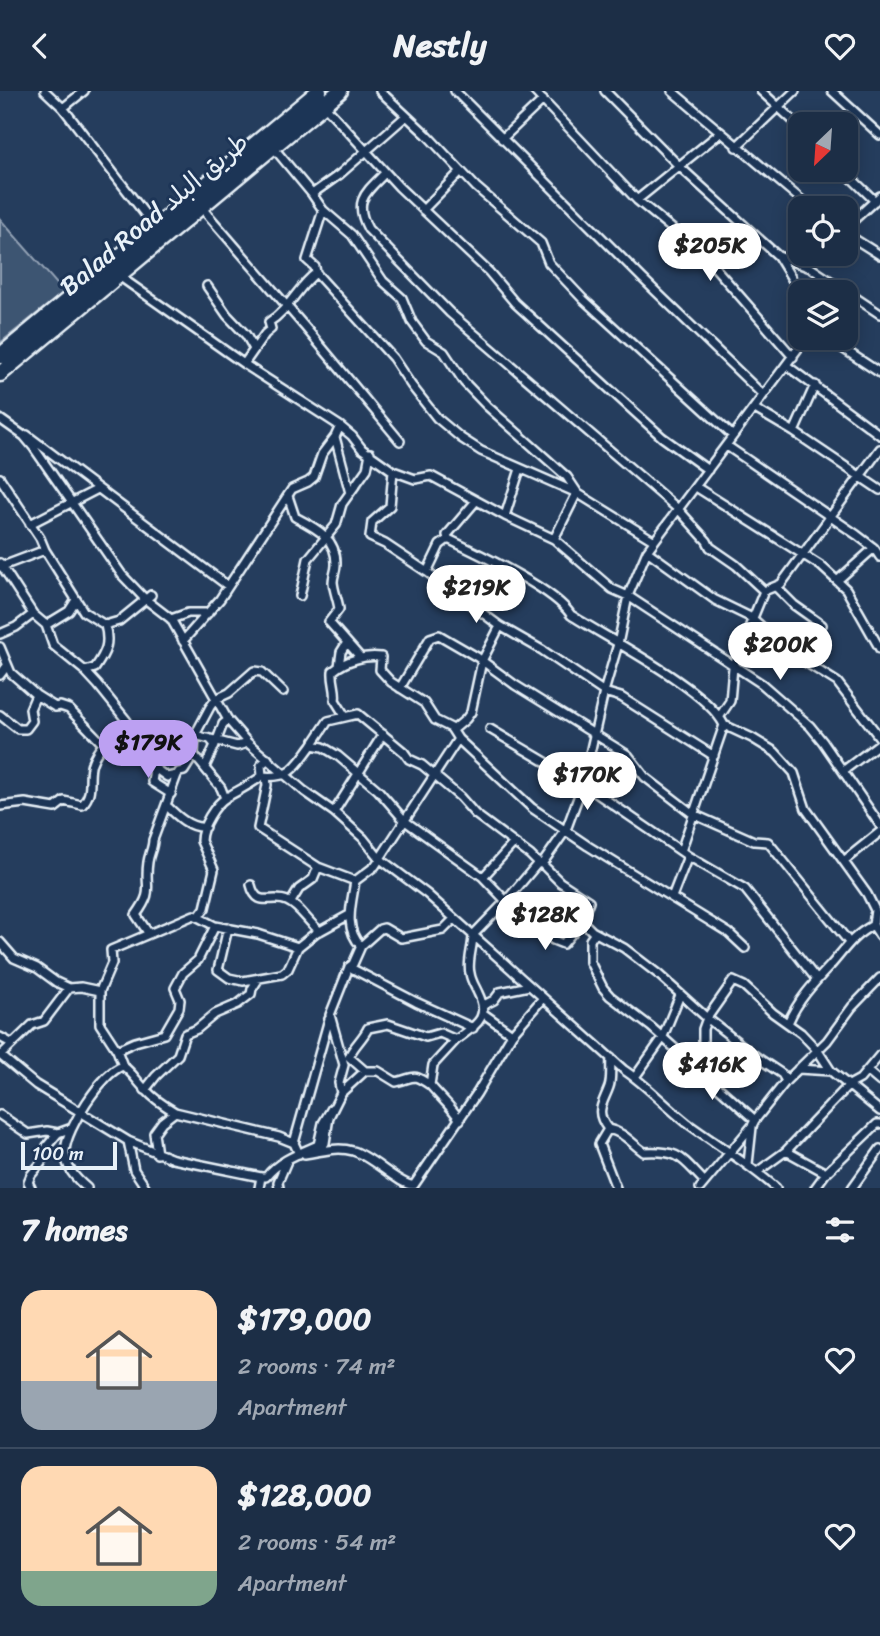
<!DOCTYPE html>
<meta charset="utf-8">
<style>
:root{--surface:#1c2e46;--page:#293a51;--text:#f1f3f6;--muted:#a0a8b3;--line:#3a4a5f;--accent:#bca0f2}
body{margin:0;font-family:Sriracha,"Playpen Sans Arabic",sans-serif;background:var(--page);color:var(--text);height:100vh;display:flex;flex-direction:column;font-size:26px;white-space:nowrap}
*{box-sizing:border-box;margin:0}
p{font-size:23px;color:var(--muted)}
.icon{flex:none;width:38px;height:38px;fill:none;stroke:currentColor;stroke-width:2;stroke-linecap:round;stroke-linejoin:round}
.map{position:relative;height:1097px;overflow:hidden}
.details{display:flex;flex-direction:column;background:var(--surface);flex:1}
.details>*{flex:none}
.needle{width:46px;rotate:205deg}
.buttons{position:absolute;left:788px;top:21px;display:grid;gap:14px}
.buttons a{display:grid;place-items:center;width:70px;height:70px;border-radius:14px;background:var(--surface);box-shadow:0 4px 18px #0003,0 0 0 2px var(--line);font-size:35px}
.scale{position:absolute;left:21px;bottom:18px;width:96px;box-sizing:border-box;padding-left:7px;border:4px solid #e8f1f8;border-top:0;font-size:19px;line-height:24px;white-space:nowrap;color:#e8f1f8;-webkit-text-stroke:5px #1d3557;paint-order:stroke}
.price{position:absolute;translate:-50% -60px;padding:0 16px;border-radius:24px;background:#fff;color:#222;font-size:23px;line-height:46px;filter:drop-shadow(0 2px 4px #0008)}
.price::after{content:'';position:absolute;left:50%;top:42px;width:21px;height:16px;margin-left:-10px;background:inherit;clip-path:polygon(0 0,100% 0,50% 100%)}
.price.current{background:var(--accent);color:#111}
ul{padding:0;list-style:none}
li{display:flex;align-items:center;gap:21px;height:175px;padding:0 21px}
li+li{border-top:2px solid var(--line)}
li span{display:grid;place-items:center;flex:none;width:196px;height:140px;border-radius:21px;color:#555}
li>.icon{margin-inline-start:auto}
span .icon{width:84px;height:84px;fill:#fffc;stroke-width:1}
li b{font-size:30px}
h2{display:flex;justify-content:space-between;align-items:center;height:84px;padding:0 21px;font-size:30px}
header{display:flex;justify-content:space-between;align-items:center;height:91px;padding:0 21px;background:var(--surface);font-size:32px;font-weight:700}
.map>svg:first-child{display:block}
</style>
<header><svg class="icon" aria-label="back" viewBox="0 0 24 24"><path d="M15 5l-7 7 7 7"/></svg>Nestly<svg class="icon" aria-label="heart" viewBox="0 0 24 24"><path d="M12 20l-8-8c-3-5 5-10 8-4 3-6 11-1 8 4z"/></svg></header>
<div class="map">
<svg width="880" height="1097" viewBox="0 0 880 1097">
<rect width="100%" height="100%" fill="#253d5d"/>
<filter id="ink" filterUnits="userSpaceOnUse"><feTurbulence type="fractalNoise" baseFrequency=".0143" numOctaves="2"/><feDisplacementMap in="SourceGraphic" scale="14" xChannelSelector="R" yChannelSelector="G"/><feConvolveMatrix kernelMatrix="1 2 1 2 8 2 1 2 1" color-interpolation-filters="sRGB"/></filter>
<g filter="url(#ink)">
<path fill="#3e5472" stroke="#93a2b5" stroke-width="2" d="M0,128l64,73 -64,51z"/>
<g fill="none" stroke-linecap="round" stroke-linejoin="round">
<g stroke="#e8f1f8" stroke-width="12">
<path id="street" d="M45,0l18,17 92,119
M380,0l47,44 49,52 65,56 8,20 34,36 150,137
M455,0l188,188 119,115
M534,0l103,109 67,55 89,102
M605,0l75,76 98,89 22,36
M672,0l139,117
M761,0l39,36
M832,0l48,44
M324,14l75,82 90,85 26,31 147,134 46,33
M63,17l21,-17
M502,48l41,-39
M273,56l39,47 28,-20 66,-58
M736,56l59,-56
M843,79l32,31
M385,82c-20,20 -32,28 -17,56l82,84 228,196 29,32 3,6 26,18 28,26
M312,103l11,16 29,25 31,46 19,17 10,24 14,19 18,11 20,30 23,24 80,71 10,15
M637,109l83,-67
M201,116l104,120 95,114
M423,119l37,-38
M845,137l35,-32
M845,142l35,22
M778,165l33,12 69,46
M316,182l77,85 18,27 26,33 24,20 20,13 96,42 76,47
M119,185l125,88 96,62 12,10 10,13 31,22 22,8 16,-3 74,40 49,23 58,50 16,7 134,88 48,42 13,16 57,83
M207,195l20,29 19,20 8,14
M827,247l53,35
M244,273l21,-30 6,-5 -2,-7c20,-12 29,-36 47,-49l-1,-6 -8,-7 16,-50
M786,274l94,70
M755,318l39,23 86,58
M0,328l24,17 10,12 88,127 23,24 26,20 57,101 20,23 56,48 30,21 29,26 16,20 48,36 197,176c23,15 41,36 63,53 30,22 61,40 89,65
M340,335l-5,11 15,56
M794,341l21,-47
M27,344l201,151
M727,355l130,89 17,13 6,9
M393,380l-3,35 -18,16 -2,15 15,7 42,28 73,54 42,24 62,42 17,5 93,59
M0,387l40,60 5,12 39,62 21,13 14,-4 32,-26
M696,396l125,79 25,23 34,60
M288,405l7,21c21,11 42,21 41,48 0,6 -3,11 -3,17 1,10 5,18 6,27l-10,13 31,35
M505,425l15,-47
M30,433l68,-35
M448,448l-1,-4 29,-34
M554,448l23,-46
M647,460l68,49 37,18 40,36 45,28 43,56
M0,472l33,51 13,11 7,20 32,26 13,14 29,36 6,17 11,13 5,13 18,13 10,-2 2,-3 5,-1 10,-16 1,-20 15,-28 6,-8 13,-6 25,-22 8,1 21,20
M0,476l45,-17
M427,481l13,-27 8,-6c29,14 107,50 123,76 36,23 137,75 153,110l28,13 23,14 19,21 12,36 61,85 8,16 -2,15 7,11
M838,489l36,-32
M776,496l18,18 28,20
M300,505l8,-37 28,-34 6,-21 25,-35 3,-16
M171,528l17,-6h20
M46,534l23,-14 7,-11
M0,543l16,-7 17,-13
M183,550l37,-42 72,-110 16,-7 6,-5 8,-23 13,-17
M0,556l11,26 25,22 19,12 5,-1 9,3 35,36
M339,575l2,-14 5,-8
M85,580l10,-3c11,-16 15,-24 10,-43
M0,584l7,-9
M400,597l30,-50 9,-3 38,22 38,28 113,70 17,22 48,37 61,27 14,1 80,99
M0,624l18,14h8l6,-8 -2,-12 6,-14
M345,625l-10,-16c2,-10 -3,-17 -2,-29 13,-11 32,-16 48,-14l-1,13 11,12 33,21 11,17 16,8 7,11 74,69 56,38 141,87 16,15
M720,625l10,-15 3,-34 31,-76 17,-7 99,-135
M490,638l93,55 105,72 57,33 72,91
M453,639l13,-11 5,-7 11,-51 18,-35
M217,649l6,-16 5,-4
M312,654l16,-24 30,-7 46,38 5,7 13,6 38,32 15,17 55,41 8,8
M144,660h6l16,-10 29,-6 42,11 11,-3
M194,664l27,33 4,10
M205,676l10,-22 -5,-6
M154,677l-2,14 19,12
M843,680l37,-28
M262,685l-1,-11 7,-6
M266,686l1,8 -9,43 60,39 37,14 20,-15 83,-127
M166,714c10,10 24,24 39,22
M0,715l25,-3 30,5 9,-7 18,4c13,-13 5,-27 10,-42 5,-16 23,-30 35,-42
M334,721l49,-78
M681,760l43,-126
M845,769l35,-28
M542,773l18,18 29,19 -7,20 10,10 32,17 34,26 49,44 51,40 24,16 4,7
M483,786l30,-33
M355,790c-3,22 -12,47 6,65
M251,794c6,24 21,9 36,16 14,6 21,22 33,30l29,-16
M672,806l16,-41
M291,811l8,-13 14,-10 5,-12
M199,825l6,-8 9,-38 -13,-29c0,-14 14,-37 26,-44 12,-7 23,-12 35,-21 29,3 34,-10 50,-31l11,2 15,9 40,34 27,31 78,56 23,24 31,21 16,18 10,4 19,-23
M454,828l-11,11 -36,7 -6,1 -17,-10 -4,1 -19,17 -8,18 -4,3 67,35 57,26
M228,837l-10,42 11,8 14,3 39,-7 6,-5 10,-22 20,-16
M595,842l-5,7v22l13,26 7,8 41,31 104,93
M149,843l-13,-19c19,-26 8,-26 12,-53 1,-8 5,-14 5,-22l24,-65
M0,851l14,16 23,10 19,14 13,6 12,-1 19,4
M484,914l10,-5 6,-8 29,-6
M484,923l28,20
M788,932c10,-23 25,-39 42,-57 16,-18 21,-29 43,-41
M0,946l11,6
M456,949l-23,25 -3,20c10,12 21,21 30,35
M117,959l18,-8 29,-8 15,-26 1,-8 -5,-12 8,-15 15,-13 17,-34
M0,964l36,30 92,56 45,18 88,18h5c12,-16 34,-24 52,-32l5,-22 9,-15
M1,964l31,-30 12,-4 25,-33
M611,967c-1,9 1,21 -2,29 -6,17 -15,24 -1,42l-9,15 17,44
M688,972l15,-15v-19l4,-11 26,-37 11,5 29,27 28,20 17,18 13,20 49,40
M123,975l-6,-16 -17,-26v-33l12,-28 -1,-13 83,-35 21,11 43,8 40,13
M798,978l33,2
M365,980h13l18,11c19,-4 15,-10 34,3
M867,980l13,11
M635,986l27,-38 18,-44
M145,999l11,-14 22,-21 7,-21 12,-5 18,-15 23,-10 13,-10 1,-5 7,-11
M341,1002l24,-22 -16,-14c4,-11 14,-18 19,-29l20,-4 38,13 14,-4 16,7c19,-15 35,-21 22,-47 -3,-7 -7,-12 -8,-20 -3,-11 3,-26 3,-38l33,-34 32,-38 4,1 24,-34 17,-46 21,-92 14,-48 10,-48 19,-45 159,-213
M0,1024l28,19 19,-3 11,2
M608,1038c16,3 23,14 36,23 37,-2 37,6 61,30
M128,1050l6,29 12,18
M294,1052l35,-124
M318,1058l7,-6 4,-26 12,-24 -2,-10 5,-18 -14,-50 19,-48
M786,1060l40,22
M157,1063l-3,-21 8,-11 13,-10
M305,1063c17,-2 31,-8 48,-3 19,5 48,36 61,34l63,-92 35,-59 31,-36
M748,1073l4,-37
M757,1081l29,-21 63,-66 11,-6 20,-24
M31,1097l-3,-6 3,-7 10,-12 6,-17 11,-13 14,-5
M87,1097c-12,-10 -22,-21 -22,-37 1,-22 37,-79 58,-85 10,7 15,17 24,25 8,9 18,15 28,21l104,25 15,6 5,11
M259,1097l2,-11
M279,1097l-1,-6 9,-21
M700,1097l52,-62 3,-6 31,-39 41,-40 25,-34 28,-29
M815,1097l11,-15 51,-49h3
M852,1097l28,-39"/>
</g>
<g stroke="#e8f1f8" stroke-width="19">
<path id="highway" d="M0,265l319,-265
M0,283l340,-283"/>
</g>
<use href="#street" stroke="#1d3557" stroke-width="7"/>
<use href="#highway" stroke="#1d3557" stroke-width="14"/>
</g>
</g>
<g text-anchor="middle" stroke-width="6" stroke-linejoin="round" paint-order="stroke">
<g font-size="26" fill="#e8f1f8" stroke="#1d3557">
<text transform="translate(154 123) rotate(-40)" y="9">Balad Road طريق البلد</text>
</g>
</g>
</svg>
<div class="buttons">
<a><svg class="needle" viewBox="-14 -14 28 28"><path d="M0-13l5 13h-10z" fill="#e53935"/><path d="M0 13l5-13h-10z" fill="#a0a8b3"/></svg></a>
<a><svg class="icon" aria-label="locate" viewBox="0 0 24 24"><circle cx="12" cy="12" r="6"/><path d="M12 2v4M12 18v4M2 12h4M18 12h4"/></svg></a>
<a><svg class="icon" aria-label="layers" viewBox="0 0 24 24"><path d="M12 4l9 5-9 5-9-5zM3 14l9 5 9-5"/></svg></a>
</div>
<div class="scale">100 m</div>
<b class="price" style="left:710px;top:192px">$205K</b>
<b class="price" style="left:476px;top:534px">$219K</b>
<b class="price" style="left:780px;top:591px">$200K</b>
<b class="price current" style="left:148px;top:689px">$179K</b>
<b class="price" style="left:587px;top:721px">$170K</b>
<b class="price" style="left:545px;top:861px">$128K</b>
<b class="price" style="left:712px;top:1011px">$416K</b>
</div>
<section class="details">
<h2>7 homes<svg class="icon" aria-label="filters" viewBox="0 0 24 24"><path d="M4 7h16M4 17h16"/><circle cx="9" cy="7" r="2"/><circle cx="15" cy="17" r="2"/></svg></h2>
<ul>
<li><span style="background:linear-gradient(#ffd9b3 65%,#9aa5b1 0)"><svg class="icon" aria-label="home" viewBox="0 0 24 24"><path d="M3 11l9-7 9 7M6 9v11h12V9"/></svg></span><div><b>$179,000</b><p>2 rooms · 74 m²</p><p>Apartment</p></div><svg class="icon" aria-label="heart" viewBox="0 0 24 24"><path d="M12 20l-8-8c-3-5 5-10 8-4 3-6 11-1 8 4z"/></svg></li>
<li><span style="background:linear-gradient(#ffd9b3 75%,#7fa58c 0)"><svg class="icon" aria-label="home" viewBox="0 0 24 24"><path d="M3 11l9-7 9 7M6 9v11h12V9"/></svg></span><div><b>$128,000</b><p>2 rooms · 54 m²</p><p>Apartment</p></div><svg class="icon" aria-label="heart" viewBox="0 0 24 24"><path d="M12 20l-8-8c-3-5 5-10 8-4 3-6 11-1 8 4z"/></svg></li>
</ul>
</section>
